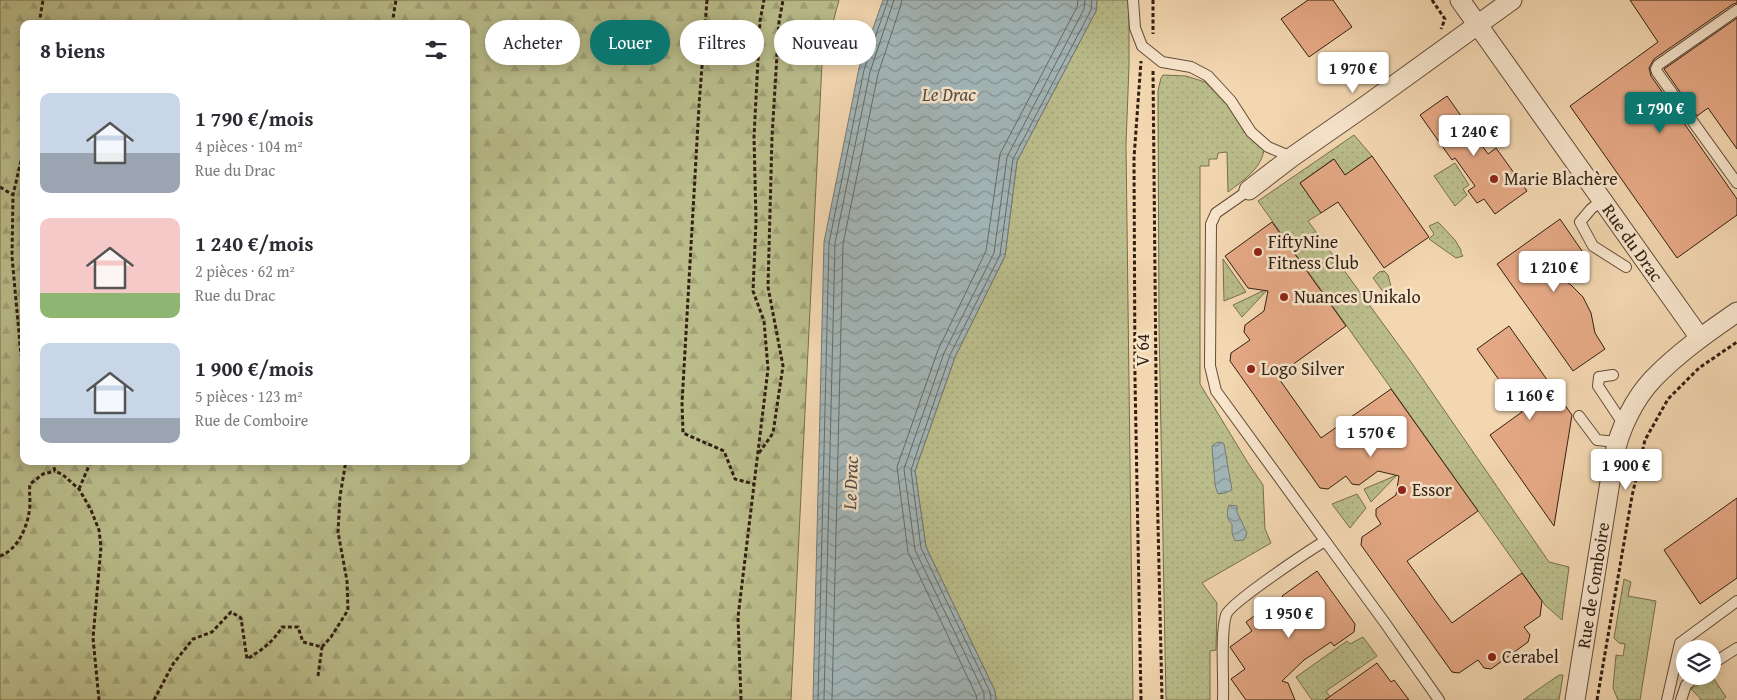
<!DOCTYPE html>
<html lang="fr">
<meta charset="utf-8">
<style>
:root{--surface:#fff;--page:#f2f2f3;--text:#2b2b33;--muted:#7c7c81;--accent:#0f766e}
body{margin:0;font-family:"Gentium Book Plus",serif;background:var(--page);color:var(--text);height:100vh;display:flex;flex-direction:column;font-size:19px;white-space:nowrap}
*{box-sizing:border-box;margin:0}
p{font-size:16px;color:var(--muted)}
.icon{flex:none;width:28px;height:28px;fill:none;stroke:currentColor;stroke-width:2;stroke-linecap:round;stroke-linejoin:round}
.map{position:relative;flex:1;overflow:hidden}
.side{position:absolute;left:20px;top:20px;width:450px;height:445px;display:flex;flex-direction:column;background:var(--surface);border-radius:10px;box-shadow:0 2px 12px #0003}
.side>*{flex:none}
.guide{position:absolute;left:485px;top:20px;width:475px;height:45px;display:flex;gap:10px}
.tools{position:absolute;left:1676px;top:640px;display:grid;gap:10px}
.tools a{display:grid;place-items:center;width:45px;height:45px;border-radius:50%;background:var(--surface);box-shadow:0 2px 12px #0003;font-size:25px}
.price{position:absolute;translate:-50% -42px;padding:0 11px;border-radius:5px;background:#fff;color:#222;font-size:16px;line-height:32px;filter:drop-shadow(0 1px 2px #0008)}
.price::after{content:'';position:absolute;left:50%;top:30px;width:15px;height:11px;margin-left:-8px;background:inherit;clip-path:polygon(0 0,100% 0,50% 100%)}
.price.on{background:var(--accent);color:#fff}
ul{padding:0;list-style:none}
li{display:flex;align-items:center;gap:15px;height:125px;padding:0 20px}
li span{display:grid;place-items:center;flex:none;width:140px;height:100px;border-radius:10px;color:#555}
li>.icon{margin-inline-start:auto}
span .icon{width:60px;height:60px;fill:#fffc;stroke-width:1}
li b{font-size:21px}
h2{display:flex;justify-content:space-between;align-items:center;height:60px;padding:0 20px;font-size:21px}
.chip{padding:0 18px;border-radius:22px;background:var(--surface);box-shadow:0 2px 12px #0003;font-size:18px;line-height:45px}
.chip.on{background:var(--accent);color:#fff}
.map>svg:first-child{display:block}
</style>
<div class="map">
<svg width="1737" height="700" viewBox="0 0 1737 700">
<defs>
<pattern id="grass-dots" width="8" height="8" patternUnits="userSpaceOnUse" patternTransform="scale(1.25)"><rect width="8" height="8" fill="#bbbe8c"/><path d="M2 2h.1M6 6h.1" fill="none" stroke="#a1a378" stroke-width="1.8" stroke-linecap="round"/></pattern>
<pattern id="forest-firs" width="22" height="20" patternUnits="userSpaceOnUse" patternTransform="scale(1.25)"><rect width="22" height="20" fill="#bbbe8c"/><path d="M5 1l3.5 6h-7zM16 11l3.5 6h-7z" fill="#a1a378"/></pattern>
<pattern id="water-waves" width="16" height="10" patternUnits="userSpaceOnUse" patternTransform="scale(1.25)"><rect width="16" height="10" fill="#a2b6b8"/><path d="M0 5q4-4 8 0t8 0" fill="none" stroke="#859394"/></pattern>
</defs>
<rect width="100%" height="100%" fill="#f3d7b1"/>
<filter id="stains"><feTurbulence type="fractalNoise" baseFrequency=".004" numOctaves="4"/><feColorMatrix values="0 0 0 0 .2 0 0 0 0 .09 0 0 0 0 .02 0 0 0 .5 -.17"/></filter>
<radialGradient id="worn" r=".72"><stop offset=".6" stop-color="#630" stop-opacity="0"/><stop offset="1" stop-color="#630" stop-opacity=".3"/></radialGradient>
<path fill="url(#grass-dots)" stroke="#776e4e" d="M1097,0h32v66l-3,78 7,556h-137l-1,-9 -69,-144 -11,-76 40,-114 50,-101 12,-95 79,-150z
M1163,75l23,1 19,6 23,24 17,27 19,18c-4,19 -22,30 -36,41l-1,-40 -9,1 -1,6h-8v7h-9v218l48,79 15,22 2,44 6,14 -69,40 15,20 -1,47 -6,1v49h-44l-7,-374 -1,-235 3,-13z
M1354,135l18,21 -27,19 -12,-16 -33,24 21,30 -13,8 103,141 138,200 20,5 -7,53 -17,-15 -287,-404z
M1455,163l14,22 -6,4 4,6 -12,11 -21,-30z
M1438,222l17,18 6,10v3l2,3 -7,2 -27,-19 5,-5 -5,-8z
M1223,259l23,33 -22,9z
M1384,271l4,4 7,27 -3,2 -19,-26 6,-6z
M1269,288l-27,29 -9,-12z
M1397,475l-26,27 -7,-13z
M1357,494l9,14 -16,20 -18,-24z
M1624,579l7,3 -3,14 28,5 -16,99h-22l-5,-12 3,-33 7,1 2,-12 -6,-1 -5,-5z
M1363,637l14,19 -51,35 6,9h-20l-16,-23 51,-36 3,3z
M1559,675h4l-4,25h-36z
M1712,676l14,21 -3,3h-23v-2l-9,-9z"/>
<path fill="url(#forest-firs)" stroke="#776e4e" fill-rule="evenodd" d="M0,0h839l-17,63 -31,637h-791zM24,24h442v437h-442z"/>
<path fill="url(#water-waves)" stroke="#767a75" d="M883,0h214l-1,11 -79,150 -12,95 -50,101 -40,114 11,76 69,144 1,9h-183l11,-458 35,-174z
M1220,442l4,2 8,46 -7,3 -7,1 -3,-9 -3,-39 4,-3z
M1229,505l8,1v6l10,21 -3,7 -9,1 -3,-8v-9c-6,-5 -5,-13 -3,-19z"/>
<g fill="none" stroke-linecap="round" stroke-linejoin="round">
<path stroke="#6a6a64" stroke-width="1" d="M818,700l11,-457 35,-173 24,-70
M824,700l11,-457 35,-171 24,-72
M832,700l11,-456 35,-170 22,-66 2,-8
M977,700l-1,-5 -68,-143 -11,-85 41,-117 48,-99 14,-97 77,-147 1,-7
M984,700v-7l-69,-143 -11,-81 40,-116 50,-100 13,-96 77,-148 1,-9
M991,700l-1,-8 -69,-144 -10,-78 39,-115 50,-100 13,-96 78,-149 1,-10"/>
</g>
<path fill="#e5a885" stroke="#331f11" d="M1308,0h25l19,27 -43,30 -28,-38z
M1630,0h107v3l-4,1 -79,55 -5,9 2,8 86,123v16l-60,43 -107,-152 88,-64z
M1737,18v131l-29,-41 -11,8 -33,-47z
M1447,96l41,58 8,-6 31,43 -32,23 -11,-15 -7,4 -9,-12 7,-5 -20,-28 -3,2 -32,-45z
M1372,156l57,81 -45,31 -46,-66 -17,11 -21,-30 34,-24 11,16z
M1560,219l22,32 -28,22 17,12 12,12 8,16 4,20 10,16 -32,22 -76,-107z
M1272,222l74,104 -69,50 44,62 70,-49 87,122 -71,50 30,42 15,20 70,-50 20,28 -2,15 -16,11 6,8 -2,7 -37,27 -7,-1 -6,-8 -19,13 -7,-1 -91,-127 1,-8 19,-13 -5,-8v-7l20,-14 3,-19 -21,-5 -19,14 -7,-1 -6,-8 -18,13 -8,-1 -90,-127 1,-8 19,-13 -6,-8 1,-7 19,-14 4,-20 -20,-3 -23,-32z
M1509,326l63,89 -18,111 -64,-91 32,-23 -45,-63z
M1737,498v80l-37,26 -36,-54z
M1317,571l38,53 -1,8 -20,14 -3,-4 -27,18 -22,21 6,2 7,17h-49l-15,-21 14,-10 -15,-22 22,-16 -6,-9 11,-8 3,3 25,-17 -3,-4z
M1377,663l14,19 3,-2 15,20h-84z"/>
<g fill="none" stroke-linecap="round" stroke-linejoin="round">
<g stroke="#634d39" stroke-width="12">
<path id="service" d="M1133,0l2,28 7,18 20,16 29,5 17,9 23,25 20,31 17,15 24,10
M1737,10l-79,55 -2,4 1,3 80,111
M1249,190l-33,23 -5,11 -1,142 6,25 169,232 54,77
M1602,200l-11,9 -11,13 13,24 33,21
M1613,375l-14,2 -1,9 26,39
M1579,416l18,24 20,2
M1712,664l25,-16
M1223,700c1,-23 -3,-65 3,-85 4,-12 84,-65 99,-74
M1667,700l13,-57 57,-42
M1681,700l5,-15 10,-9"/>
</g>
<g stroke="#634d39" stroke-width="21">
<g id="minor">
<path id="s1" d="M1460,0l240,338"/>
<path d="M1249,190l43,-33 76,-53 144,-104"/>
<path id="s2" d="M1575,700l39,-243c5,-27 20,-58 39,-78 25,-26 55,-47 84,-67"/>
</g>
</g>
<path stroke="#331f11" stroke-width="3" stroke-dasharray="4 2.5" stroke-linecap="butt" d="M707,0l-8,106 -17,297 1,30 41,18 11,28 19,5
M1153,0v34
M1432,0l13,19 -4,10
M39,24l4,-24
M392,24l4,-24
M1153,71l4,409 5,220
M24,148l-11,47 -1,62 9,98 3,10
M0,187l13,8
M759,453l14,-20 10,-67 -15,-79 4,-150 7,-115 4,-22
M52,461l3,10 8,4 16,14 12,21 8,20 2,17 -8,91 6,62
M79,489l12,-28
M0,556c19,-7 29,-32 30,-52 0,-7 -1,-12 0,-20l13,-10 12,-3
M318,676l4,-29
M154,700l19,-36 20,-25 19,-7 19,-20 10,6 6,41c15,-9 26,-17 35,-32h16l5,15 19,5 9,-10 17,-27 -1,-29 -9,-49 2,-36 6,-35
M741,700l-3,-83 30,-248 -4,-48 -11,-30 3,-70 -2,-84 6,-116 4,-21
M1141,700l-6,-321 -1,-221 7,-97
M1597,700l35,-204 13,-56 23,-41 31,-31 38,-26"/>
<use href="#service" stroke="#f7e5cc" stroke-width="10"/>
<use href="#minor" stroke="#f7e5cc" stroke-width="19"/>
</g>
<g fill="#8f2418" stroke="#f7e5cc" stroke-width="2">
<circle cx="1494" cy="179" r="5"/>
<circle cx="1258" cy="252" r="5"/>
<circle cx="1284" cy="297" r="5"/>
<circle cx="1251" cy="369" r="5"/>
<circle cx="1402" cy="490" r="5"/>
<circle cx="1492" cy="657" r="5"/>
</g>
<g text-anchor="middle" stroke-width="5" stroke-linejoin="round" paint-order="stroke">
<g font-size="18" fill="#331f11" stroke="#f7e5cc" text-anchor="start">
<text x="1504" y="185">Marie Blachère</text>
<text x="1268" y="248">FiftyNine<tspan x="1268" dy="21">Fitness Club</tspan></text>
<text x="1294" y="303">Nuances Unikalo</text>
<text x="1261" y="375">Logo Silver</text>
<text x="1412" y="496">Essor</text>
<text x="1502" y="663">Cerabel</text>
</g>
<g font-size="18" fill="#331f11" stroke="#f7e5cc">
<text dy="6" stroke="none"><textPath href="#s1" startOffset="298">Rue du Drac</textPath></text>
<text transform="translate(1143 350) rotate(-90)" y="6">V 64</text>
<text dy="6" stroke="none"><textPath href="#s2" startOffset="116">Rue de Comboire</textPath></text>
</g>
<g font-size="19" font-style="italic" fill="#544c43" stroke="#f7e5cc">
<text x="949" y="101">Le Drac</text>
<text transform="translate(850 483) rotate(-88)" y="7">Le Drac</text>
</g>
</g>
<rect width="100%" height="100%" filter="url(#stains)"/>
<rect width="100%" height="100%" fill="url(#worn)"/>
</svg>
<div class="tools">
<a><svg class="icon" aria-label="layers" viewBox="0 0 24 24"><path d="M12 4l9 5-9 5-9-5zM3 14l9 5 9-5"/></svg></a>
</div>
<b class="price" style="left:1353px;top:94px">1 970 €</b>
<b class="price on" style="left:1660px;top:134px">1 790 €</b>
<b class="price" style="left:1474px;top:157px">1 240 €</b>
<b class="price" style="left:1554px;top:293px">1 210 €</b>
<b class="price" style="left:1530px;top:421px">1 160 €</b>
<b class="price" style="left:1371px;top:458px">1 570 €</b>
<b class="price" style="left:1626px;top:491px">1 900 €</b>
<b class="price" style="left:1289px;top:639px">1 950 €</b>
<div class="guide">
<a class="chip">Acheter</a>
<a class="chip on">Louer</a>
<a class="chip">Filtres</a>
<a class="chip">Nouveau</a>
</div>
<section class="side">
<h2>8 biens<svg class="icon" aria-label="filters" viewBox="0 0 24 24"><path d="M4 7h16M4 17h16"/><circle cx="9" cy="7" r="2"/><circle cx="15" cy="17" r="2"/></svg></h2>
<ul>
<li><span style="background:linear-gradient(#c9d6e8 60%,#9aa5b1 0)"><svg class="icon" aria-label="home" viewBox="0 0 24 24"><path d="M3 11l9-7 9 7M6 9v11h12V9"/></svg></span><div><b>1 790 €/mois</b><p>4 pièces · 104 m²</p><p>Rue du Drac</p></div></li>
<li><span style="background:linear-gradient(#f6c9c9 75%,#8fb573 0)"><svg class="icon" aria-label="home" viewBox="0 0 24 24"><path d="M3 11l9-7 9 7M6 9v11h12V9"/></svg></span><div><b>1 240 €/mois</b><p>2 pièces · 62 m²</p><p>Rue du Drac</p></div></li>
<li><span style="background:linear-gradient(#c9d6e8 75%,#9aa5b1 0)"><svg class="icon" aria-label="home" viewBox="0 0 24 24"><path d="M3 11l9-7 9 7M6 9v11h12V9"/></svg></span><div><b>1 900 €/mois</b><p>5 pièces · 123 m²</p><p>Rue de Comboire</p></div></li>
</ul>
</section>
</div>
